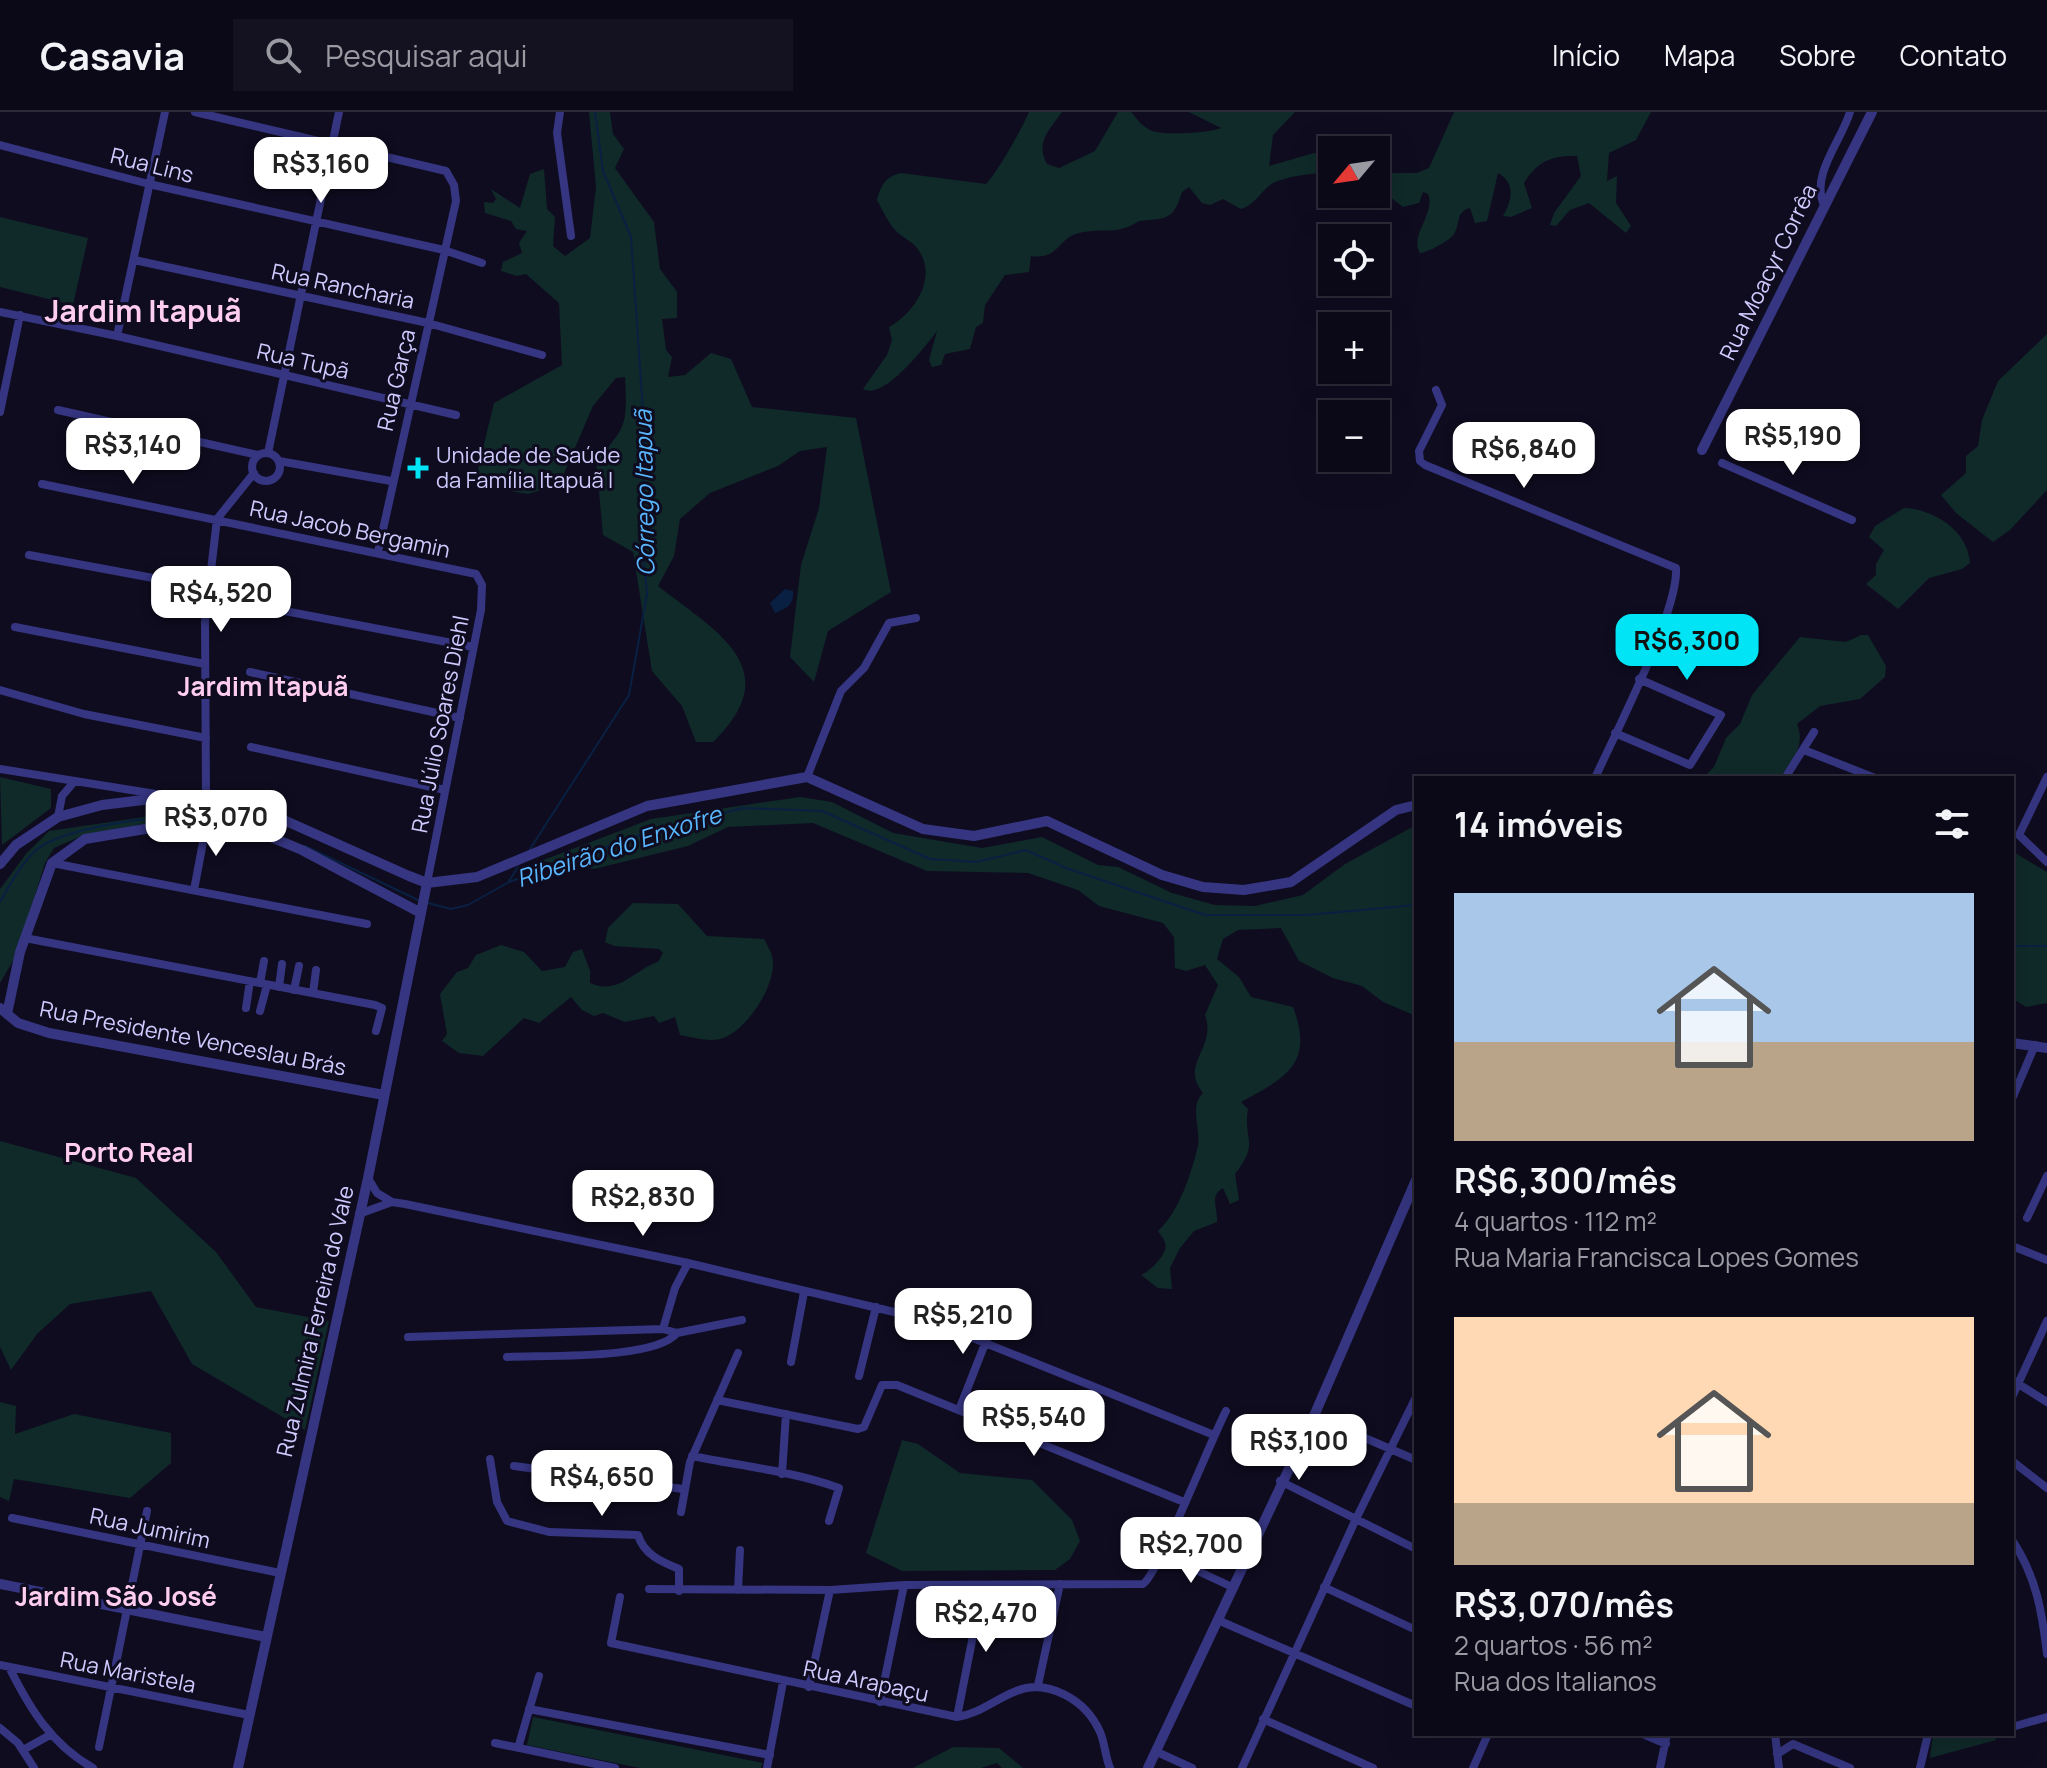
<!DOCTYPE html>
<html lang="pt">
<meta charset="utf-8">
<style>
:root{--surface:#0b0918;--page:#141221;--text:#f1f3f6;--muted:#9a9aa2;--line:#2b2a37;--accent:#00e4f6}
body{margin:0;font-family:Manrope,sans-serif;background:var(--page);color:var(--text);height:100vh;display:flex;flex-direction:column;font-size:30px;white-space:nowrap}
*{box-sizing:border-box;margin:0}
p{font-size:26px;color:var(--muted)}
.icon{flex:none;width:44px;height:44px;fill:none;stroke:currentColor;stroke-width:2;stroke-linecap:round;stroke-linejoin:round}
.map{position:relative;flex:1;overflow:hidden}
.side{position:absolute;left:1414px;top:664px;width:600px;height:960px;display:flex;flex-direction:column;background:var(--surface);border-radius:0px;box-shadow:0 8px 32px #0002,0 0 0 2px var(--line)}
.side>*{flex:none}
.needle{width:52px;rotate:241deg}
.controls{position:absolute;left:1318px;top:24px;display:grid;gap:16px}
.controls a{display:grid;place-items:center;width:72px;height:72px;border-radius:0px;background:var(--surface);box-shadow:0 8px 32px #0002,0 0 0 2px var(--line);font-size:40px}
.price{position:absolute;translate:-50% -68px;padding:0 18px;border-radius:16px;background:#fff;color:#222;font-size:26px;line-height:52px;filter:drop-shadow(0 2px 4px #0008)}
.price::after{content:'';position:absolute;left:50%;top:48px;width:24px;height:18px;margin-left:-12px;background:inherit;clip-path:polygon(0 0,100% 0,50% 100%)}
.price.current{background:var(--accent);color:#111}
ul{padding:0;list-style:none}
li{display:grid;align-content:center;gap:16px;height:424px;padding:0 40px}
li span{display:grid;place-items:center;height:248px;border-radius:0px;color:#555}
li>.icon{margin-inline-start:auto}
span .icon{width:144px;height:144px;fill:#fffc;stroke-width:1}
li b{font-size:34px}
h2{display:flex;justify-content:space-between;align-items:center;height:96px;padding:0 40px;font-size:34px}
header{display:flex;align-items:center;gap:48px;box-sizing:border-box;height:112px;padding:0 40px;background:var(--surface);border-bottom:2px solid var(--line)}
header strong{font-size:38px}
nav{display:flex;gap:44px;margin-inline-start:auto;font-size:28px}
.search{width:560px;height:72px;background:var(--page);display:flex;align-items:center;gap:20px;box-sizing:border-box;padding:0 28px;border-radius:0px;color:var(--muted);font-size:30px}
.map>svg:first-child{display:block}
</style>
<header>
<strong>Casavia</strong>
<div class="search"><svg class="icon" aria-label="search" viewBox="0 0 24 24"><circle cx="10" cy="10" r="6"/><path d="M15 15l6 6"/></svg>Pesquisar aqui</div>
<nav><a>Início</a><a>Mapa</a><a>Sobre</a><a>Contato</a></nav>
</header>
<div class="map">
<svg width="2047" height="1656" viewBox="0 0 2047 1656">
<rect width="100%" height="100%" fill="#0f0c20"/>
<path fill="#0f2a29" d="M589,0h21l3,22 11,15 -9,19 39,54 6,47 17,23v26l-15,1 4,31 6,7 -4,20 17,-2 26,-22 20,6 21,48 104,11 35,174 -63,39 -14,51 -24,-25 11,-92 18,-57 8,-61 -27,4 -22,15 -68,27 -30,26 -6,37 -16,30c59,46 130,83 55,156h-17l-14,-36 -30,-35 -19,-119 -30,-17 -7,-76c32,-31 31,-38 29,-82l-9,1 -23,28 -34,79 -31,9 -54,-9 20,-82 68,-38 -3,-62 -33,-29 -9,2 -16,-5 2,-9 19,-9 -3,-10 8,-12 -11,-2 -5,-8 -26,-8 -1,-11 9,1 3,-4 -5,-10 29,19 10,-34 14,-5 3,40 8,8 -2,29 12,10 25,-18 6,-51z
M1029,0h33c-13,18 -27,31 -15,52l12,4 36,-17 23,-39h13c6,7 11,14 19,18 11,6 60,3 71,-2l-32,-16h106l-22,23 -4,31 45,-13 18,9v12c-13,-3 -52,3 -62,11 -11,9 -16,20 -29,24l-18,-10 -13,6 -8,-2 -13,-16 -7,5c-9,29 -15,26 -43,29 -22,15 -36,6 -60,12 -23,6 -19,27 -48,23l-2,16 -24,3 -20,30 -2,18 -7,4 -6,22 -25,5 -4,11 -9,2 -3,-7 8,-29c-12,16 -54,70 -74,58l24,-34 5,-15 -3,-13c26,-14 50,-51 28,-79 -5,-7 -14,-10 -20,-16 -9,-9 -14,-21 -20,-32 4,-15 8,-23 24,-27l85,11c11,-11 37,-57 43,-72z
M1454,0h197l-15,28 -27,13 -2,28 10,-5 -1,27 15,23 -5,7 -37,-30 -19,7 -14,16 -6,-1 4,-12 27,-37 -4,-20c-24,-1 -40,5 -53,27l8,25 -21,9 -8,-1c9,-15 13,-33 -5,-43l-11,48 -12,2 -5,-15c-15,4 -9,15 -16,26 -4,7 -26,18 -34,19 -11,-18 16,-39 8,-59l-5,-2 -4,11 -16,4 -27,-21v-13h41l12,-5z
M0,105l88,21 -15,67 -73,-18z
M2047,222v156l-37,40 -17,12 -37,-29 -15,-18 25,-22v-17l12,-10 4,-26 16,-39z
M1904,396c29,1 64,22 66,55l-8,6 -33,9 -31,31 -32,-25 10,-9v-11l8,-14 -15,-13 6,-11z
M1861,523h7l18,31 -1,11 -25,22 -40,7 -23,18c9,22 -5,37 -18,54h-76l11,-11 12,-29 14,-14 12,-29 48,-58 46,5z
M0,665l51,12v19l-49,37z
M800,685l32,5 61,31 89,15 60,-11 56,28 20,2 54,26 43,12 40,1 48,-11 42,-31 71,-39v191l-33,-14 -21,-16 -29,-8 -34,-17 -18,-33 -43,2 -15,9 -6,20 22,18 12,20 42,10c22,58 -9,71 -52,95l7,7c-5,32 12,33 -13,65l4,26 -9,4 -7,-16c-14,7 -5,22 -6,34l-23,9 -14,17 -10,20 2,21 -14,-1 -17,-13c8,-3 28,-21 24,-32 -1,-5 -5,-8 -7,-12 21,-19 33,-57 40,-85 3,-16 -9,-40 5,-53 -24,-30 14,-44 2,-78l13,-30 -13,-20 -19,6 -11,-3 -1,-31 -11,-14 -64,-17 -21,-16 -50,-17 -101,-2 -114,-48 -85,4 -40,19 -94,23 -53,-8 110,-42z
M212,695l24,4 7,5 -13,5h-71l-75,14 -30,13 -9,15 -28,91 -17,29v-94l26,-35 23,-23z
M2012,739l35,21v131l-21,4 -14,-9z
M633,791l45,1 29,32 57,3c3,6 7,12 8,17 7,26 -25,74 -49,82 -13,5 -30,-1 -43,-3l-5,-18 -16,6 -5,-7 -29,6 -22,-9 -9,3 -12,-6 -11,-13 -32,26 -15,-5 -41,38 -24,-3 -17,-12 5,-7 -7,-40 17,-22 11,-4 8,-13 25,-10 23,7 18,19 23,-4 8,-15 9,-3 8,22v12c29,13 45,-14 68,-21l5,-9 -4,-4 -45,-3 -9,-4 3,-14z
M0,1029l136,37 80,74 40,55 73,14 -24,109 -113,-66 -41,-73 -81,13 -33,30 -26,36 -11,-23z
M0,1290l16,4 -1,28 59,-20 97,19v30l-41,35 -116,-19 -5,22 -9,-4z
M902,1328l16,4 42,29 72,7 40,40 8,21 -10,18 -15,11 -153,1 -36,-18z
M533,1605l230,46 -2,5h-121l-113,-23z
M1933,1622h62l1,6 -66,18z
M953,1635l46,1 24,20h-21l-5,-5 -16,5h-68z"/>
<path fill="#092042" d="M785,477l8,2c1,14 -6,17 -18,22l-5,-10z"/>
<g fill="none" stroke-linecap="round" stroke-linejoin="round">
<path stroke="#092042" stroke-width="2" d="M305,734l113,54
M530,737l99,-154 18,-101 -6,-64 4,-89 -14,-204 -28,-66 -8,-59
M509,769l9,-14
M0,790c10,-17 21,-38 35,-51 29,-27 159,-42 197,-33
M428,791l23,6 17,-4 41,-23 137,-49 97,-25 79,3 108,48 46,3 50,-12 40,18 139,47h102l109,-10
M2012,834h35"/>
<path stroke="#353581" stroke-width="8" d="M195,0l251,59 8,14 2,16 -78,351
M560,0l-3,21 14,103
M0,33l149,39 295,66 38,13
M1824,93c-14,-30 18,-65 26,-93
M134,148l294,63 114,32
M0,200l117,24 339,79
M117,224l48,-224
M1436,278l6,15 -23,46 1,10 5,4 251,103c3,42 -61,166 -81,210
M58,298l200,45
M0,300l20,-97
M268,341l71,-341
M252 355a14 14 0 1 1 28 0a14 14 0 1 1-28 0Z
M279,349l112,20
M1722,351l130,57
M42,372l434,90 6,11 -1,25 -54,273
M29,443l178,33
M248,492l225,43
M15,515l190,37
M250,560l210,46
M0,578l84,24 122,24
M1615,621l75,32 31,-50 -82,-36
M251,635l194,43
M1804,638l71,28
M0,657l162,26
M807,665l34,-86 23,-23 25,-45 27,-5
M1785,666l29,-46
M206,686l-1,-176 12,-103 37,-46
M58,705l4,-21 12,-14
M2019,723l28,-58
M2019,723l28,27
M52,751l315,61
M194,778l13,-69
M25,826l350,67 7,3 -6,23
M260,871l4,-22
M279,875l3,-23
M294,878l5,-24
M313,881l3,-23
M246,896l4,-27
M260,899l7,-26
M2012,987l23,-54
M368,1066l9,15 15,9
M359,1102l33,-12 13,2 283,59 240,57 286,115
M2027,1106l20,-42
M2012,1134l35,14
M663,1217l12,-41 13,-25
M408,1225l255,-8 14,4 65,-13
M507,1245c36,-2 148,3 170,-24
M791,1250l13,-70
M859,1264l17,-69
M2012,1268l35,22
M2012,1285l35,-76
M717,1288l141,29 6,-2 18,-42h15l287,117
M959,1298l38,-97
M1314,1304l102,44
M692,1344c49,10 100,15 147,32l-10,33
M490,1347l7,43 10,19 42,11 89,3c6,20 24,27 41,34v22
M2012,1349l35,27
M514,1354l169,23
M782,1362l4,-60
M1280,1369l136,68
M681,1400l9,-50 48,-109
M12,1406l268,55
M2012,1428c24,36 30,71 35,114
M1164,1443l68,32
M1324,1475l92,43
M649,1477l181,1 74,-5 239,-1c14,-7 69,-147 83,-173
M738,1478l2,-40
M620,1485l-9,46 346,74c22,-3 37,-17 57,-25 33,-15 72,8 86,40 5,11 5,24 10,36
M1220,1509l196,85
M0,1553l249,50
M9,1555c21,42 42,77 84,101
M1038,1573l22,-101
M809,1575l21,-97
M880,1590l24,-117
M529,1597l241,46
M957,1605l26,-132
M1263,1607l110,49
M2012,1615l35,-10
M0,1616l18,15 16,25
M1643,1622l23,10
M1775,1622l4,34
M495,1631l120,25
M99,1635l48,-236
M518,1636l21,-72
M23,1638l27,-15
M1157,1640l35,16
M1777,1642l16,-10 57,24
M767,1656l16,-86
M1242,1656l113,-247 61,-124
M1473,1656l15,-34
M1660,1656l7,-34
M1920,1656l8,-34"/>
<path stroke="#353581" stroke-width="10" d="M1702,338l170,-338
M0,752l16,-19 42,-28 44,-12 82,-10 73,13 152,68 18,7 50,-6 170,-71 160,-29 116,52 51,7 73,-15 115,54 41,12 41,3 47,-8 105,-72 20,-5
M0,896l18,15 31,10 335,62
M7,902l13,-62 32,-89 33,-24 84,-14 38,-4 32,3 63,26 119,63
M2012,931l35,5
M0,1472l266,53
M238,1656l130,-590 59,-295
M1148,1656l166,-352 102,-236"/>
</g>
<path fill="#00e4f6" stroke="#0f0c20" stroke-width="3" d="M414 344h8v8h8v8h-8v8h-8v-8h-8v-8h8z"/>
<g text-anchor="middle" stroke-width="6" stroke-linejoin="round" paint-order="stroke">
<g font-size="22" fill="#d0cbff" stroke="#0f0c20">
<text transform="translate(152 53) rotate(14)" y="8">Rua Lins</text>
<text transform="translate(1768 160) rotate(-64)" y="8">Rua Moacyr Corrêa</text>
<text transform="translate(343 174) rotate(12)" y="8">Rua Rancharia</text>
<text transform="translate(303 249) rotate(13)" y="8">Rua Tupã</text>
<text transform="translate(396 268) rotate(-77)" y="8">Rua Garça</text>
<text transform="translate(350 417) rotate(12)" y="8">Rua Jacob Bergamin</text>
<text transform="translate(440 612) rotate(-79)" y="8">Rua Júlio Soares Diehl</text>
<text transform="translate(193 926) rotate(11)" y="8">Rua Presidente Venceslau Brás</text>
<text transform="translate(315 1209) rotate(-77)" y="8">Rua Zulmira Ferreira do Vale</text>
<text transform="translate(150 1416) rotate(12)" y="8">Rua Jumirim</text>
<text transform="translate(128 1560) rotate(11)" y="8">Rua Maristela</text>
<text transform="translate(866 1569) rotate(12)" y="8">Rua Arapaçu</text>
</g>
<g font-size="22" fill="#d0cbff" stroke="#0f0c20" text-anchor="start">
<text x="436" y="351">Unidade de Saúde<tspan x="436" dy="25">da Família Itapuã I</tspan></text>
</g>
<g font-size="24" font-style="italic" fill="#59b7ff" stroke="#0f0c20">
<text transform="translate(645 381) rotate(-91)" y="8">Córrego Itapuã</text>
<text transform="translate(619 735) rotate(-18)" y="8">Ribeirão do Enxofre</text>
</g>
<g font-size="26" font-weight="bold" fill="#ffcdee" stroke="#0f0c20">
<text x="263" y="584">Jardim Itapuã</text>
<text x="129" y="1050">Porto Real</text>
<text x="116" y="1494">Jardim São José</text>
</g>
<g font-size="30" font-weight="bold" fill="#ffcdee" stroke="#0f0c20">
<text x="143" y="210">Jardim Itapuã</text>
</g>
</g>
</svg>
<div class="controls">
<a><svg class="needle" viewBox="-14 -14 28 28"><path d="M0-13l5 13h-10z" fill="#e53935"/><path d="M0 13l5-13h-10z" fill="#9a9aa2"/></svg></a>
<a><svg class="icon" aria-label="locate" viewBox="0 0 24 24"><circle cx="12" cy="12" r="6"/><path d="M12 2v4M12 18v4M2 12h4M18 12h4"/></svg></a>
<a>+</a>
<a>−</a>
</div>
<b class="price" style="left:321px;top:93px">R$3,160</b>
<b class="price" style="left:1793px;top:365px">R$5,190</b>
<b class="price" style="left:133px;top:374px">R$3,140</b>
<b class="price" style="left:1524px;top:378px">R$6,840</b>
<b class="price" style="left:221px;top:522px">R$4,520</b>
<b class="price current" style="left:1687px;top:570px">R$6,300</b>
<b class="price" style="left:216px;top:746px">R$3,070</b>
<b class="price" style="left:643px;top:1126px">R$2,830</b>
<b class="price" style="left:963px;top:1244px">R$5,210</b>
<b class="price" style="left:1034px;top:1346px">R$5,540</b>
<b class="price" style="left:1299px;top:1370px">R$3,100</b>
<b class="price" style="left:602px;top:1406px">R$4,650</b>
<b class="price" style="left:1191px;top:1473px">R$2,700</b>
<b class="price" style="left:986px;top:1542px">R$2,470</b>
<section class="side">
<h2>14 imóveis<svg class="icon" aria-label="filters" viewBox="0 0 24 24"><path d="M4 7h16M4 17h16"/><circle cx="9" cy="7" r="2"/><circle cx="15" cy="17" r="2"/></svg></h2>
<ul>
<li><span style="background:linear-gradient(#a9c7e8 60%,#b9a48a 0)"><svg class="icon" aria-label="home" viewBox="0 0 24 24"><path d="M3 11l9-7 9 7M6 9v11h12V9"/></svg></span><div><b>R$6,300/mês</b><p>4 quartos · 112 m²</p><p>Rua Maria Francisca Lopes Gomes</p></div></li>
<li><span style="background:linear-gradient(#ffd9b3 75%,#b9a48a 0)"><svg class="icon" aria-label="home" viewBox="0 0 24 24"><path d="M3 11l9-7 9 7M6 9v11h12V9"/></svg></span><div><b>R$3,070/mês</b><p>2 quartos · 56 m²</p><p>Rua dos Italianos</p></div></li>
</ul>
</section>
</div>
